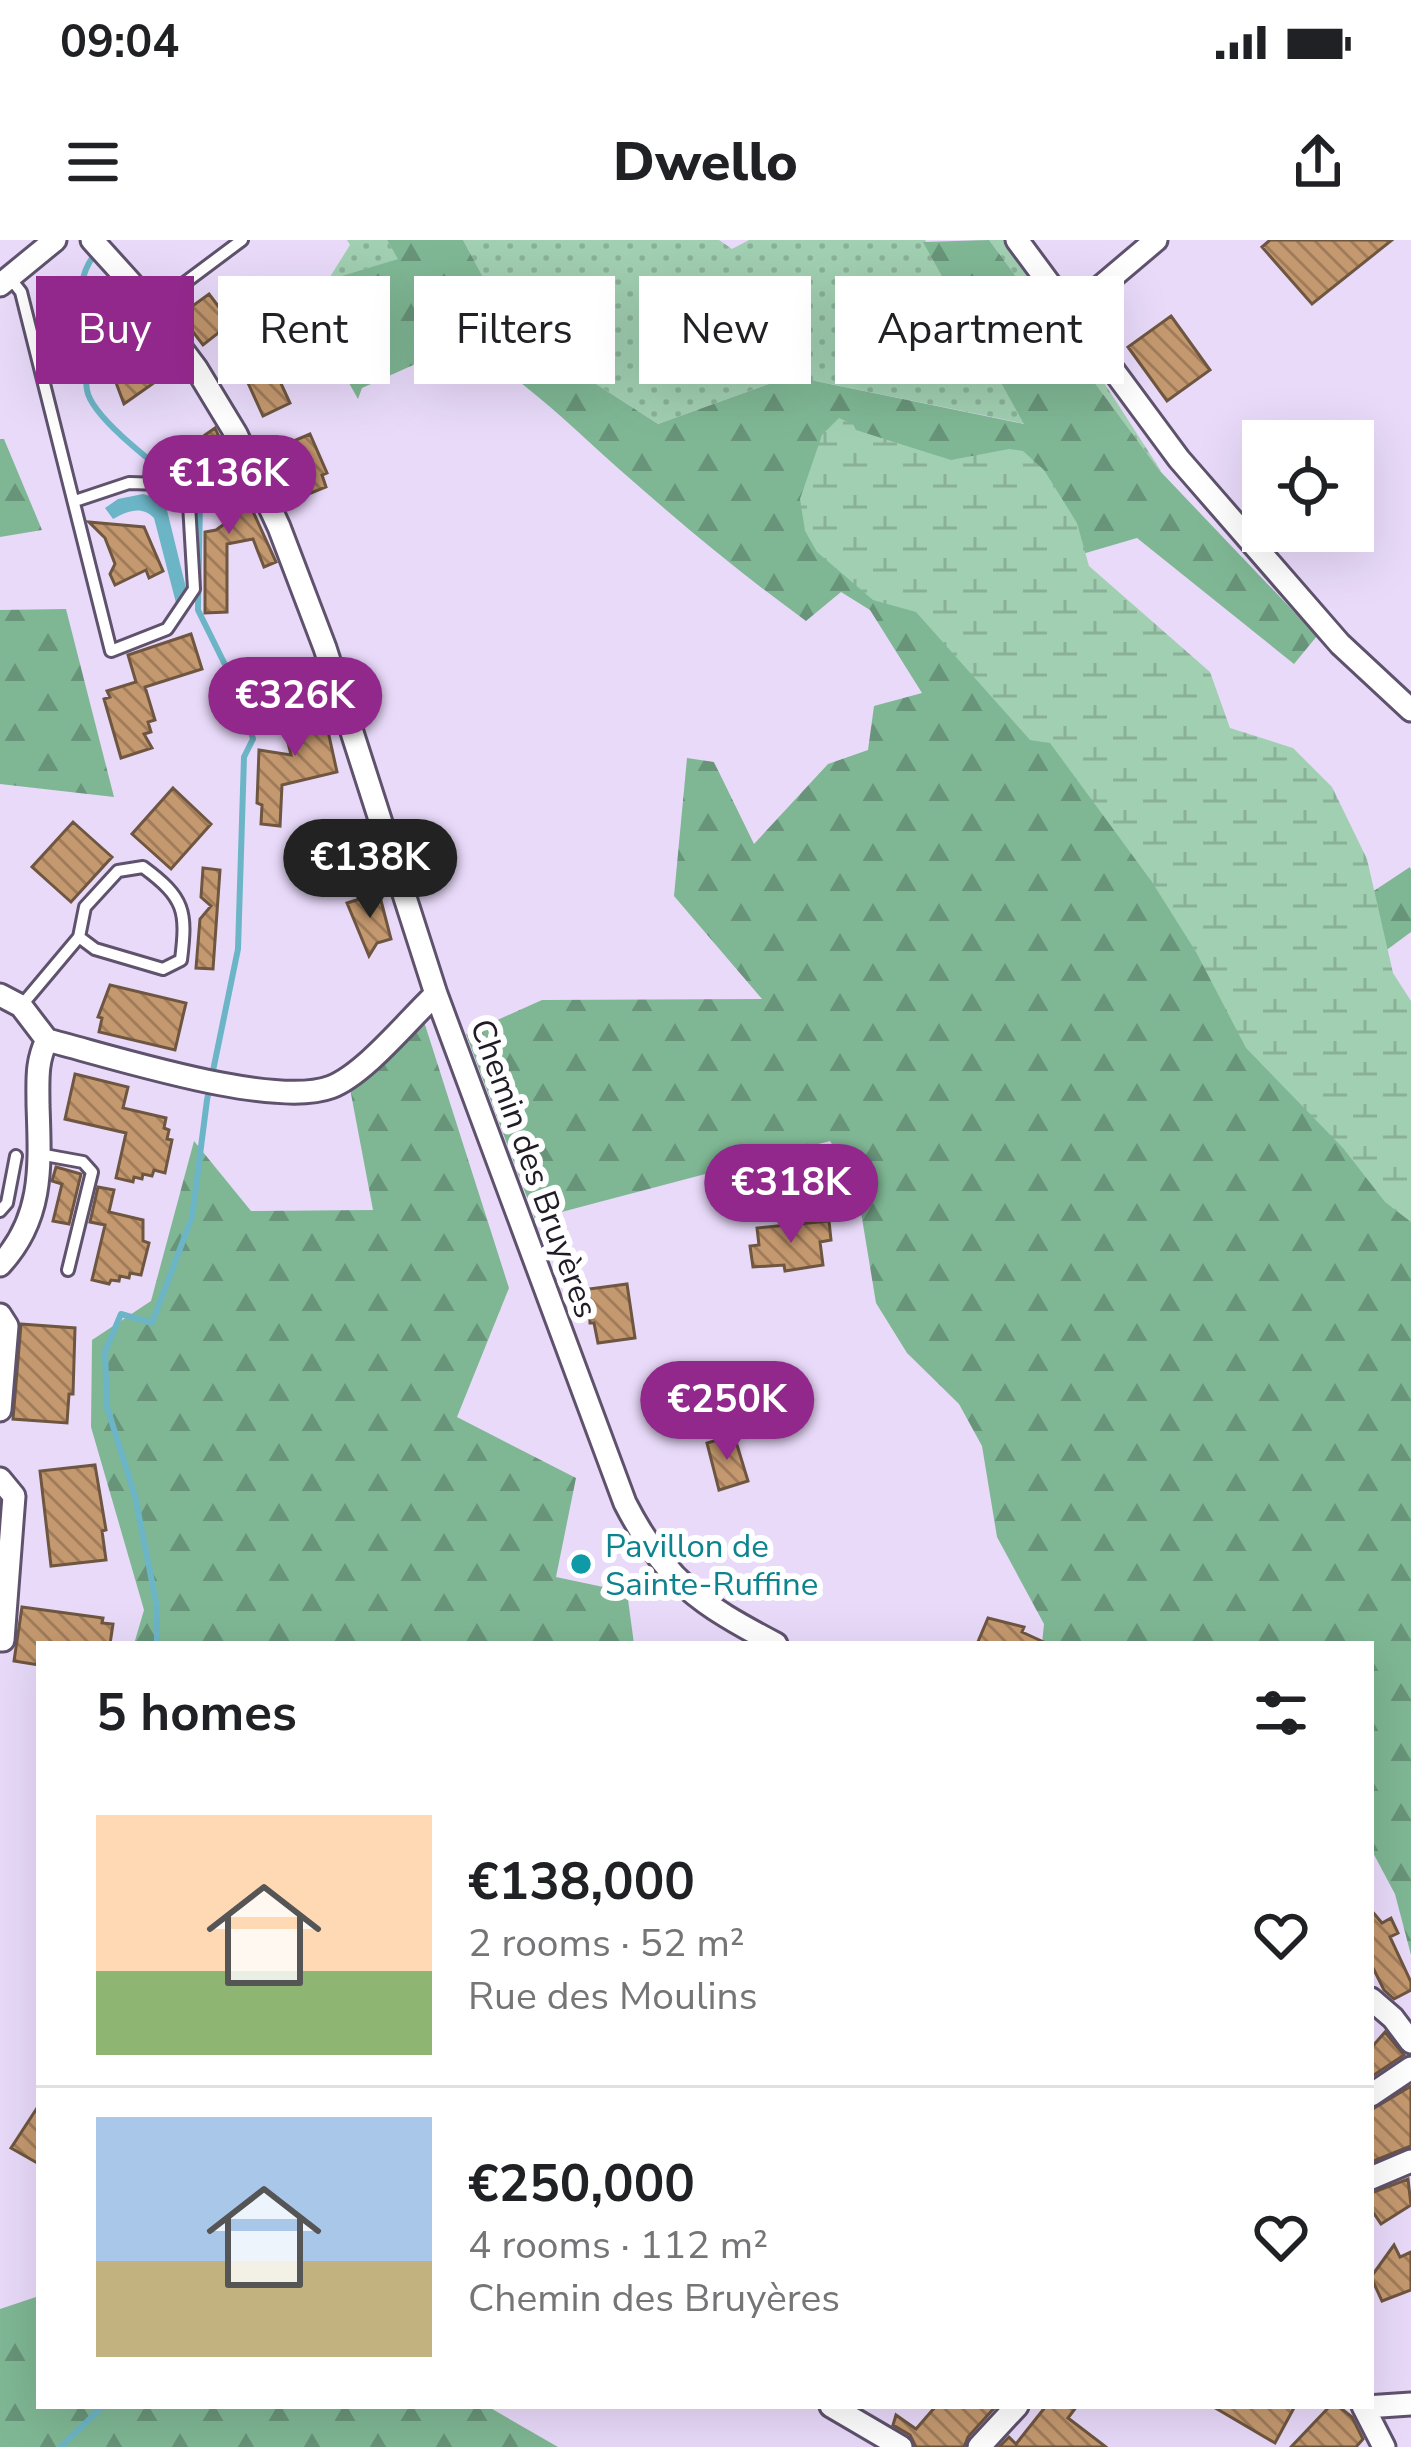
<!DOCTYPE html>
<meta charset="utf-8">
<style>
:root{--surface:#fff;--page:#f2f2f2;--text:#202124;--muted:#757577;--line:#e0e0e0;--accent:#92288b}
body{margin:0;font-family:"Nunito Sans",sans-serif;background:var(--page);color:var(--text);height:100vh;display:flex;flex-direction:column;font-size:45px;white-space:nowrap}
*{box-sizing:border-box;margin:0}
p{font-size:39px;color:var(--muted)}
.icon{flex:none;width:66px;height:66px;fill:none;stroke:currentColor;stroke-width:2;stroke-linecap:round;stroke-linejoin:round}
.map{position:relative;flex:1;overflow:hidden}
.side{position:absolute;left:36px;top:1401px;width:1338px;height:768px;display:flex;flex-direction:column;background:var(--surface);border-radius:0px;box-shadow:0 12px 48px #0002}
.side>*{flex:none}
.hud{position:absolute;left:36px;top:36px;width:1341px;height:108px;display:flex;gap:24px}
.buttons{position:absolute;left:1242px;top:180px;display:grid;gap:24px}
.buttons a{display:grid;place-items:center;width:132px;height:132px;border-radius:0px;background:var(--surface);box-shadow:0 12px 48px #0002;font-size:60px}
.price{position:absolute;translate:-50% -102px;padding:0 27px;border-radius:42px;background:var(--accent);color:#fff;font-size:39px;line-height:78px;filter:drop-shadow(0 3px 6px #0008)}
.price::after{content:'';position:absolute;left:50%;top:72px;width:36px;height:27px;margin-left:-18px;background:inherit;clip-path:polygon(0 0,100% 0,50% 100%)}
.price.active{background:#222;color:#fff}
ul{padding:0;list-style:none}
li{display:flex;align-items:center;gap:36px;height:300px;padding:0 60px}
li+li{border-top:3px solid var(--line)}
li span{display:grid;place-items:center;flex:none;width:336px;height:240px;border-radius:0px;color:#555}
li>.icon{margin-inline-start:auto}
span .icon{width:144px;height:144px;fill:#fffc;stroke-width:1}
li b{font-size:51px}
h2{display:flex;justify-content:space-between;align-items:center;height:144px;padding:0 60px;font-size:51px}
.chip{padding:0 42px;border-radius:0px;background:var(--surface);box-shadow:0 12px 48px #0002;font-size:42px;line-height:108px}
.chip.active{background:var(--accent);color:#fff}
.status{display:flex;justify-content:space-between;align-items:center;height:84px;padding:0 60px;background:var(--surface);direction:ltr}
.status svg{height:33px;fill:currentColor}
header{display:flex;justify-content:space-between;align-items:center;height:156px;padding:0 60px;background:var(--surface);font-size:54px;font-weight:800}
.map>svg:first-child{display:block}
</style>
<div class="status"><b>09:04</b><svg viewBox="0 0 49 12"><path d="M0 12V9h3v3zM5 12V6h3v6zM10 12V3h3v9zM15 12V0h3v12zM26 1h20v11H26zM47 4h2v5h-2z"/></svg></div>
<header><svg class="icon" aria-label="menu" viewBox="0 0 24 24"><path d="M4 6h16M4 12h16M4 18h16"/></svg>Dwello<svg class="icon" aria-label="share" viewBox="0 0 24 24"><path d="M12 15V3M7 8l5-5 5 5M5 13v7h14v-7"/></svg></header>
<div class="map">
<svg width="1411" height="2207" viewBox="0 0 1411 2207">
<defs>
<pattern id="grass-dots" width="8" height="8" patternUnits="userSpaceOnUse" patternTransform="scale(3)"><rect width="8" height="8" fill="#a1cfb1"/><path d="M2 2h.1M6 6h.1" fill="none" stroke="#8ab198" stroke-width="1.8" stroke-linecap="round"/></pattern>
<pattern id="forest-firs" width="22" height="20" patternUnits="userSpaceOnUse" patternTransform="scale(3)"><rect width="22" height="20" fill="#7fb794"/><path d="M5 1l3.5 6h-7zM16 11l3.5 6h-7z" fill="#689479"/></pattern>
<pattern id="wetland-marsh" width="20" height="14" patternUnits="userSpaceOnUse" patternTransform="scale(3)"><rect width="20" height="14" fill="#a1cfb1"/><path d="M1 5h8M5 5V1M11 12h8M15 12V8" fill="none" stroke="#8ab198"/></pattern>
<pattern id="building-back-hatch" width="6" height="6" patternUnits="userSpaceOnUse" patternTransform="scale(3)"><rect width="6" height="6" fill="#c5996f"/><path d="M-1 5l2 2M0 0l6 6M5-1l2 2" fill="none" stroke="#a07c5b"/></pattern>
</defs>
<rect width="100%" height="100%" fill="#e9dafa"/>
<path fill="url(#grass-dots)" d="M347,0h40l12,19 -71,21 22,-35z
M463,0h256l13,9 17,-9h176l101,184 -235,-48 -133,48 -147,-95z
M989,0h23l149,231h-1z"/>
<path fill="url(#forest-firs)" d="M387,0h76l48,89 147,95 133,-48 233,48 -101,-182 66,-2 171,231 157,165 -23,28 -157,-126 -106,31 326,333 53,-35 1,3v62l-88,65 88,93v865l-16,-61 -24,-45v-205h-329l2,-20 -47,-87 -15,-91 -23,-42 -52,-51 -31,-50 -20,-121 -26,-41 -295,78 -69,-185 76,-34 220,-1 -88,-103 13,-138 27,4 40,82 74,-80 40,-14 6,-44 48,-13 -52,-83 -29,-18 -35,29c-65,-47 -127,-99 -187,-152 -52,-46 -97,-93 -159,-125l-98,44 -4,11 -50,-89 20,-30 70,-21z
M751,38l22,19 -34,50 -51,1 -9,-32 16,-22z
M0,199h4l38,91 -42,7z
M66,369l48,188 -114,-13v-174z
M420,769l89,279 -52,129 119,61 -20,99 71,15 7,52h-500l10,-34 -53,-183 1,-87 59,-39 43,-160 57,70 122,-1 -25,-132z
M39,2056v110h448l71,41h-558v-138z"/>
<path fill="url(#wetland-marsh)" d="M839,178l14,6 3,6 95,30 58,-11 14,2 21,19 33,53 12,43 121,106 20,56 63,20 39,39 35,72 26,114 18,28v221l-26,-20 -42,-54 -97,-100 -50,-96 -44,-70 -102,-139 -20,-3 -114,-128 -43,-12 -56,-48 -12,-21 -5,-32 22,-64z"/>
<path fill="#6cb5c6" d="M143,254l14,4 9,8 20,82 -10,15 -22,-85c-12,-13 -27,-7 -41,1l-8,-11 13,-9z"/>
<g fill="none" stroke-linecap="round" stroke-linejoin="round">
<path stroke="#6cb5c6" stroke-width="6" d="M94,15c-20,29 -9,40 -4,69 3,21 -7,44 -3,66 5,31 87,88 113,110l-2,110 44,89 11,40 -9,18 -6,192 -31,151 -15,117 -40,106 -31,-9 -16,38 2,55 28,89 22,111v37
M61,2207l42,-41"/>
</g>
<path fill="url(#building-back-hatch)" stroke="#6e5640" stroke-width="3" d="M1270,0h122l-80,64 -50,-57z
M107,39l11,12 2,21 12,-4 40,62 -48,34 -18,-48 -11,7 4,-54 -13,2 -3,-29z
M209,54l22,29 -28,22 -23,-30z
M1171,76l39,54 -43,31 -39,-54z
M280,103l13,27 -15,7 12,26 -27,13 -24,-53z
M215,188l61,134 -12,5 -11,-28 -26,5v68l-22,1v-81l11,-2 28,-20 -39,-75z
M310,194l17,39 -5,2 4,12 -20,8 -22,-50z
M89,282l55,5 19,44 -14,7 -3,-8 -31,15 -5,-11 5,-10 -10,-26z
M191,394l11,35 -57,18 10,33 -7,2 3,10 -7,2 8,14 -31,10 -17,-59 6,-2 -3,-6 29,-9 -8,-27z
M326,461l6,19 -6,2 11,50 -55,13 -2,41 -19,-2 1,-19 -5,-2 2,-53 32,5 -9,-37z
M173,548l38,36 -40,45 -39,-35z
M73,582l39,35 -41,45 -39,-35z
M203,628l17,2 -7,99 -17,-1 4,-49 11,-13 -10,-9z
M379,653l12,46 -14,4 -8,13 -22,-53z
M110,745l76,18 -11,47 -76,-18 3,-14 -4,-1z
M75,834l53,13 -5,21 43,10 -2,10 5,2 -2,9 5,1 -7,33 -11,-3 -2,6 -9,-2 -1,5 -8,-2 -1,5 -17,-4 10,-45 -61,-14z
M56,927l25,7 -12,50 -16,-3 9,-37 -10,-3z
M98,947l16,3 -5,22 34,8v21l6,2 -8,32 -11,-2 -1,5 -9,-2 -1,5 -8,-1 -2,4 -17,-4 13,-55 -15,-3z
M829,981l2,19 -11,2 3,23 -38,6 -1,-6 -31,2 -3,-21 9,-1 -2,-17z
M627,1044l8,54 -37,5 -4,-20h-4l-1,-34z
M21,1084l54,4 -2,66h-4l-2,29 -54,-4z
M734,1195l14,46 -29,9 -12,-47z
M95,1225l11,65 -4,1 4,29 -55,6 -11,-95z
M22,1367l81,11 -1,5 11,1 -3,20h-71v21l-25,-4z
M988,1378l36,9 -2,5 26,12h-71z
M1371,1670l11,13 9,-5 7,15 -8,4 21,45v8l-17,9 -10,-9 -13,-26z
M1385,1792l19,23 -33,22v-29z
M1411,1846v60l-40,16v-52z
M39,1865v59l-28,-16z
M1408,1939l3,26 -30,19 -10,-15v-16z
M1394,2005l6,12 11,-5v38l-29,11 -11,-24z
M936,2166h60l-28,31 -4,10h-48l-6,-12 -17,-10 3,-10 20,14z
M1046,2166h31l-9,12 38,29h-107l10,-10 7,7z
M1212,2166h83l-20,37z
M1330,2166h8l14,11 11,22 -7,8h-65z"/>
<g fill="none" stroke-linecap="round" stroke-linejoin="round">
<g stroke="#5f526d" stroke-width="16">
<path id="service" d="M10,38l11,14 5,20 85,339 56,-22 27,-40 -5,-85 -26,-20 -34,-1 -54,18
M151,68l91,-68
M21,766l58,-69 6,-30 33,-36 25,-4c42,31 44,44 38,93l-18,9 -68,-20 -16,-12
M39,914l44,8 9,10 -24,98
M0,971l7,-8 9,-47"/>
</g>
<g stroke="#5f526d" stroke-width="27">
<path id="minor" d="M92,0l48,53 56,75 40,66 43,93 46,121 111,346 189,509c40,78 75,101 151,141
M1017,0l162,219 161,185 71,66
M0,45l55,-45
M1072,71l84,-71
M0,755l21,11 26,34
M47,800c64,16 226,69 284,47 34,-13 77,-67 105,-93
M0,1025c44,-47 40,-100 38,-160 0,-25 -2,-43 9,-65
M0,1075l7,11 -7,84
M0,1239l14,17 -11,144h-3
M1371,1759l22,19 18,24
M1371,1855l40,-27
M1371,1938l40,-17
M831,2166l70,41
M1363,2166l21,41
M1366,2167l45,-3
M979,2207l38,-41"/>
</g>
<use href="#service" stroke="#fff" stroke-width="10"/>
<use href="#minor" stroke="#fff" stroke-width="21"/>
</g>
<circle fill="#0f9aa8" stroke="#fff" stroke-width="4.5" cx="581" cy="1324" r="12"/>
<g text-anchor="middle" stroke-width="12" stroke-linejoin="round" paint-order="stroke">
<g font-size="33" fill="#201b26" stroke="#fff">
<text transform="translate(535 928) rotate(70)" y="12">Chemin des Bruyères</text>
</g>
<g font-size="33" fill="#0d838f" stroke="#fff" text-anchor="start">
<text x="605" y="1317">Pavillon de<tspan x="605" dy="38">Sainte-Ruffine</tspan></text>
</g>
</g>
</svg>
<div class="buttons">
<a><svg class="icon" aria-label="locate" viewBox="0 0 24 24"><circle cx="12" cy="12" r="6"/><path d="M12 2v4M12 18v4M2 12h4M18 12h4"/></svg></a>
</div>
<b class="price" style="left:229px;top:297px">€136K</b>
<b class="price" style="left:295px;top:519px">€326K</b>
<b class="price active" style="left:370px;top:681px">€138K</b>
<b class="price" style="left:791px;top:1006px">€318K</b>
<b class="price" style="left:727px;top:1223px">€250K</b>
<div class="hud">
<a class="chip active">Buy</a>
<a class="chip">Rent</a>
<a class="chip">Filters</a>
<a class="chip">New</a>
<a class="chip">Apartment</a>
</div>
<section class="side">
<h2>5 homes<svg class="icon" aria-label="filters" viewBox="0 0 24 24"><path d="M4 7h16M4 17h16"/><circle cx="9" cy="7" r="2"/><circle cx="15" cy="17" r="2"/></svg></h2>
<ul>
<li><span style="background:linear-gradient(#ffd9b3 65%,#8fb573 0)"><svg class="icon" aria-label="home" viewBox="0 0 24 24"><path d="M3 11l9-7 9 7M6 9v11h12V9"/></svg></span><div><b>€138,000</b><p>2 rooms · 52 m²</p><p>Rue des Moulins</p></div><svg class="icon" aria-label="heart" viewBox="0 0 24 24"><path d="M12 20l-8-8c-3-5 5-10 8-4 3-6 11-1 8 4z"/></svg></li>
<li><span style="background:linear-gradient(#a9c7e8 60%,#c2b280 0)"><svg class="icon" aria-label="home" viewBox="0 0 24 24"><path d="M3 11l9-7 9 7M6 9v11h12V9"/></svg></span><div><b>€250,000</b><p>4 rooms · 112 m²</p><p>Chemin des Bruyères</p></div><svg class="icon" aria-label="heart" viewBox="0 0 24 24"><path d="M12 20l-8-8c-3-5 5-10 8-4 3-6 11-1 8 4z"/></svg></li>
</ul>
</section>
</div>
